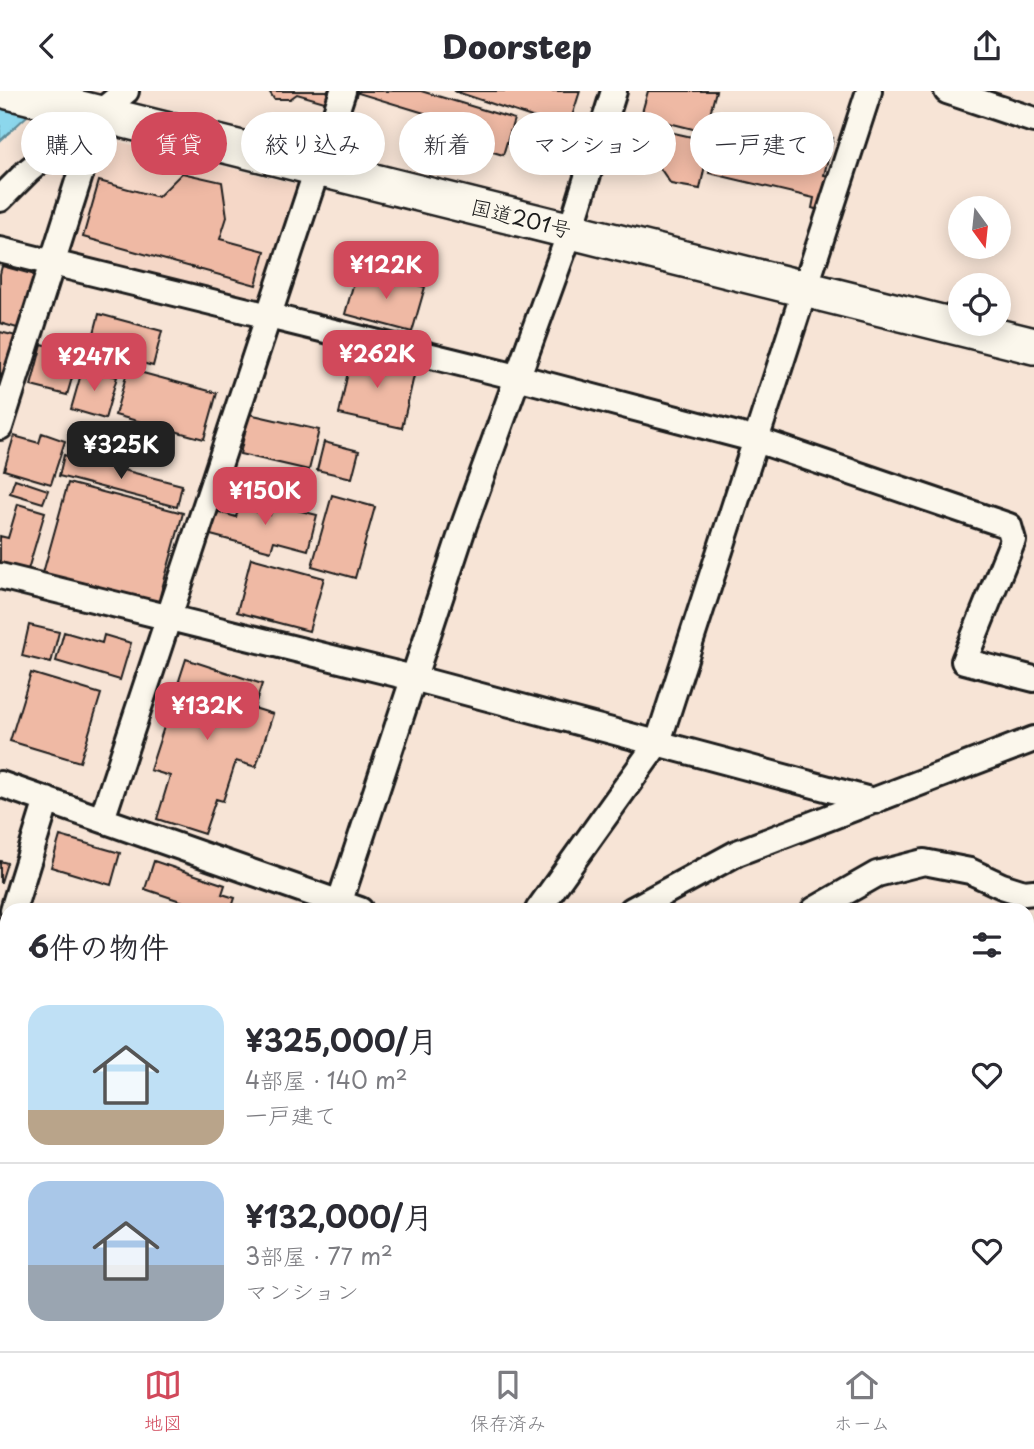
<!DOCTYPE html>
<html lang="ja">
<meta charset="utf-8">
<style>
:root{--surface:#fff;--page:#f2f2f3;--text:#2b2b33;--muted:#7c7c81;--line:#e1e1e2;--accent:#d1495b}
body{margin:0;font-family:"Playpen Sans","Klee One",sans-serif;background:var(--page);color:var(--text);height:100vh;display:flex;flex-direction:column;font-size:26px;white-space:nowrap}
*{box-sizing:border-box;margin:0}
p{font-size:23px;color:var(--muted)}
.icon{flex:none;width:38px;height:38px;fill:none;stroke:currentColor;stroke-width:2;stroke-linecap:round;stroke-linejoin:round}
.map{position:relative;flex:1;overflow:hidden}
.details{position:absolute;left:0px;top:812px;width:1034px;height:448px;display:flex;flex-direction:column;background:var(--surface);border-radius:21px 21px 0 0;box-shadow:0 4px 18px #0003}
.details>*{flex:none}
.top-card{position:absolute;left:21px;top:21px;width:992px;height:63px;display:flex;gap:14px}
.needle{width:46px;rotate:165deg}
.fabs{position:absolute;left:948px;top:105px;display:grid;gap:14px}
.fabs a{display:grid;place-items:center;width:63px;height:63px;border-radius:50%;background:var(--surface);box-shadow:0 4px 18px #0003;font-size:35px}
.price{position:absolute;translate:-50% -60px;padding:0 16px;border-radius:14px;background:var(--accent);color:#fff;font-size:23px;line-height:46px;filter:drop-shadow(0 2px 4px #0008)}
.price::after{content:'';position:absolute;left:50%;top:42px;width:21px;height:16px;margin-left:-10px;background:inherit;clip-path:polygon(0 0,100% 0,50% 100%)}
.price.selected{background:#222;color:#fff}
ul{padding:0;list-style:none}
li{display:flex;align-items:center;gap:21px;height:175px;padding:0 28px}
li+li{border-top:2px solid var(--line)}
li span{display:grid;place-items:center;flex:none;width:196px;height:140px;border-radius:21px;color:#555}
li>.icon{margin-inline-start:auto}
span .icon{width:84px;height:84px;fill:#fffc;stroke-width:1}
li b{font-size:30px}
h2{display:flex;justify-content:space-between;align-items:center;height:84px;padding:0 28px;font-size:30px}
.pill{padding:0 24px;border-radius:32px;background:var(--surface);box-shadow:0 4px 18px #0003;font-size:24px;line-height:63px}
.pill.selected{background:var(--accent);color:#fff}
header{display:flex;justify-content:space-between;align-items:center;height:91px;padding:0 28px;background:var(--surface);font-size:32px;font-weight:800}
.tab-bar{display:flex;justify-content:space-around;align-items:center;height:98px;border-top:2px solid var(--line);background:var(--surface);font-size:19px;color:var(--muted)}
.tab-bar a{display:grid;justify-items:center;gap:4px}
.tab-bar .selected{color:var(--accent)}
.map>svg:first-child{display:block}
</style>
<header><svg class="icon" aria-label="back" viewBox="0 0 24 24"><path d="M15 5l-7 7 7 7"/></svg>Doorstep<svg class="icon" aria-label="share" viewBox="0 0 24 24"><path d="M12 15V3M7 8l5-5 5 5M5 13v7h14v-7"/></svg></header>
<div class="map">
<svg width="1034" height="1260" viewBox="0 0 1034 1260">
<rect width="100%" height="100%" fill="#f7e4d6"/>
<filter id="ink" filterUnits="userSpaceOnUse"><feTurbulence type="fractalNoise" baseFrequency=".0143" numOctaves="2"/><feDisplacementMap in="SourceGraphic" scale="14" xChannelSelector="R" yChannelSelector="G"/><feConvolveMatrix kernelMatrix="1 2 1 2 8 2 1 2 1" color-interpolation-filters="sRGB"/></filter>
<g filter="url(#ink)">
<path fill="#f5d7c7" d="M99,46l206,49 -41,124 -204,-52z"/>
<path fill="#aedb99" stroke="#657c5a" stroke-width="2" d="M1027,1148l7,1v111h-224l-2,-7h219z"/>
<path fill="#8cd7ec" stroke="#5f8c99" stroke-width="2" d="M54,0l-54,50v-44z"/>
<path fill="#efb9a4" stroke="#1c1c1c" stroke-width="2" d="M269,0h63l-4,12 -31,-9 -7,5h-16z
M359,0h62l93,28 -11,36 -64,-19 5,-17 -86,-26z
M454,0h126l-12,38z
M648,0h68l-11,41 -64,-16z
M724,21l109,26 -9,37 10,2 -9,35 -13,-4 2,-10 -105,-25z
M656,38l54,12 -10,48 -29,-5 -29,-42 -1,-7 6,-5z
M182,82l40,9 5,35 -7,22 45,12 -9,34 -173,-48 16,-56 59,16z
M2,175l37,10 -15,54 -24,-7v-49z
M376,183l49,13 -13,45 -67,-18 11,-39 19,5z
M99,223l63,17 -9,35 -63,-17z
M0,241l20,5 -12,43 -8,-2z
M42,253l37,10 -12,41 -36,-9z
M352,262l64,14 -14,61 -63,-14z
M83,276l34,10 -12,42 -34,-10z
M128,278l89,24 -13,46 -89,-24z
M249,323l70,16 -10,40 -69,-16z
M42,342l23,8 -14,43 -47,-14 10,-34 25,7z
M324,351l35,9 -7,27 -35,-8z
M64,364l118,30 -5,22 -118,-31z
M15,388l33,11 -5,13 -33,-10z
M68,392l115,30 -25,90 -115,-30z
M332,404l43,12 -20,71 -43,-12z
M18,413l27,8 -18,61 -27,-8v-29l8,2z
M273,413l44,11 -9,35 -34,-9 -3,10 -64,-17 6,-24 23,7 3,-10 31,8z
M251,467l73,20 -15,53 -72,-19z
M29,534l30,7 -8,31 -29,-7z
M64,541l38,11 2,-8 27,8 -11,37 -64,-19z
M186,568l76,25 -8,24 19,6 -17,53 -20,-6 -13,40 -7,-2 -12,35 -47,-15 13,-43 -20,-6z
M31,582l70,21 -21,68 -70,-21z
M60,745l60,17 -9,32 -60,-18z
M0,770l7,2 -6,19h-1z
M154,770l71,24 -3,9 13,4 -4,12h-24l-62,-21z
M125,1253h31l-2,7h-32z"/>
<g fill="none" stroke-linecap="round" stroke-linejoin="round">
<g stroke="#1c1c1c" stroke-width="30">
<path id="minor" d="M947,0l87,29
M0,108l28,-28 98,-80
M0,159l517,127 240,63 252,86 4,14 -49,121 70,18
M0,336l100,-315
M0,485l413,102 461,123
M0,693l360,126
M102,728l241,-728
M13,819l34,-110
M337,819l127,-385 106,-293 44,-141
M538,819l120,-168 211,-651
M632,819l105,-57 297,-114
M814,819l63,-36 47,-12 46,9 32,15 22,7 10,-1
M0,861l7,-23
M0,1017l7,3
M1027,1028l7,-19
M0,1170l7,3
M550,1253l3,7
M619,1253l4,7
M184,1260l2,-7"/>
</g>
<g stroke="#1c1c1c" stroke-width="40">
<path id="highway" d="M8,0l1026,255"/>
</g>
<use href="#minor" stroke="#fbf7ec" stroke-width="24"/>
<use href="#highway" stroke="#fbf7ec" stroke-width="35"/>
</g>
</g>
<g text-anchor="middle" stroke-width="7" stroke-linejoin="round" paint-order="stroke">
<g font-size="21" fill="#1c1c1c" stroke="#fbf7ec">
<text transform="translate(521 128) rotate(14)" y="7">国道201号</text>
</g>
</g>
</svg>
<div class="fabs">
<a><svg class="needle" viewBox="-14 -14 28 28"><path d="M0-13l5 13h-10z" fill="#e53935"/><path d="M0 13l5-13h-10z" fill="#7c7c81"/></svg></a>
<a><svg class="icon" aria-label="locate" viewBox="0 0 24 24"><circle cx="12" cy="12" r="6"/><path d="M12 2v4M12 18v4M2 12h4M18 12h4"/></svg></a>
</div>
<b class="price" style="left:386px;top:210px">¥122K</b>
<b class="price" style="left:377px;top:299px">¥262K</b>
<b class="price" style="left:94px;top:302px">¥247K</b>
<b class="price selected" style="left:121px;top:390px">¥325K</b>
<b class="price" style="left:265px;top:436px">¥150K</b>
<b class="price" style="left:207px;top:651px">¥132K</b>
<div class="top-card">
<a class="pill">購入</a>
<a class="pill selected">賃貸</a>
<a class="pill">絞り込み</a>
<a class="pill">新着</a>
<a class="pill">マンション</a>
<a class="pill">一戸建て</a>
</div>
<section class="details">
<h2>6件の物件<svg class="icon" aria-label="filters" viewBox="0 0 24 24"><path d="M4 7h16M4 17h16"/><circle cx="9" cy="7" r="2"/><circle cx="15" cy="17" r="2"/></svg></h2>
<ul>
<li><span style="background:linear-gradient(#bfe0f5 75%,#b9a48a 0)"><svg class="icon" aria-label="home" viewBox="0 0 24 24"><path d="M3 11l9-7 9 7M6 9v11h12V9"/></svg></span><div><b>¥325,000/月</b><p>4部屋 · 140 m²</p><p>一戸建て</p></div><svg class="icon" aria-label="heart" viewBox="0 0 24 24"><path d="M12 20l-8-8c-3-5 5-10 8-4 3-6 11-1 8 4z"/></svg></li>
<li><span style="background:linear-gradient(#a9c7e8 60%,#9aa5b1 0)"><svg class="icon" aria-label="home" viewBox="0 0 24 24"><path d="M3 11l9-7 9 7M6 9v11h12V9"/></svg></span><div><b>¥132,000/月</b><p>3部屋 · 77 m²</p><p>マンション</p></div><svg class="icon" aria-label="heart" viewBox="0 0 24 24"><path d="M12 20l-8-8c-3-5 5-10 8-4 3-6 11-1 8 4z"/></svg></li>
</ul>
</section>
</div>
<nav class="tab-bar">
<a class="selected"><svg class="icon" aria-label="map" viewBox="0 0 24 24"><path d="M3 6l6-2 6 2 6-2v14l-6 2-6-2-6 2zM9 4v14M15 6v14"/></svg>地図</a>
<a><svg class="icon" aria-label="saved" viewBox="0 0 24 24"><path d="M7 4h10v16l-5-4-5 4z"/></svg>保存済み</a>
<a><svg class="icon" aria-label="home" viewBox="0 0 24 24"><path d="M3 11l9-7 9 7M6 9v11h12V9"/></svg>ホーム</a>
</nav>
